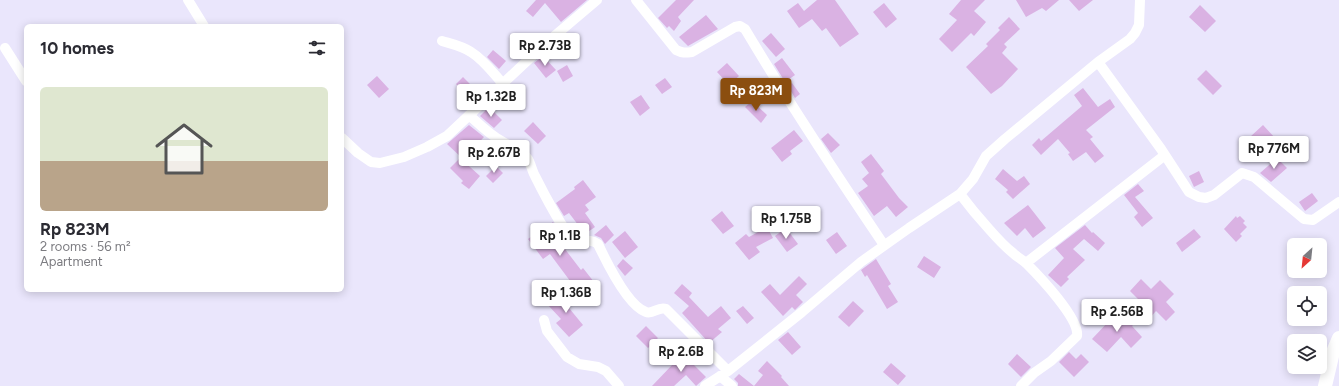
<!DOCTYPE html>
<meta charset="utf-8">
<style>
:root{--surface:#fff;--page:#f2f2f3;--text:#2b2b33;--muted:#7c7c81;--accent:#8b4e0f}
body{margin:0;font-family:Figtree,sans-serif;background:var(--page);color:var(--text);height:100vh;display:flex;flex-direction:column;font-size:15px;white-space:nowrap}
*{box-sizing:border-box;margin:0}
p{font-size:13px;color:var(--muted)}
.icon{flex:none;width:22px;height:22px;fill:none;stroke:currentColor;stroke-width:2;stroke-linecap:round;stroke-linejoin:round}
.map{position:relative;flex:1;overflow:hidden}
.drawer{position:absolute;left:24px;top:24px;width:320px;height:268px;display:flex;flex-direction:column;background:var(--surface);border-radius:6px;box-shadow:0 2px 10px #0003}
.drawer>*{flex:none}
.needle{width:26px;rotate:207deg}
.controls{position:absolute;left:1287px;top:238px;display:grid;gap:8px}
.controls a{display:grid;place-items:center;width:40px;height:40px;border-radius:6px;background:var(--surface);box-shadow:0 2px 10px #0003;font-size:20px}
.price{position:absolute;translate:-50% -34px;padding:0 9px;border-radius:4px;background:#fff;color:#222;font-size:13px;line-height:26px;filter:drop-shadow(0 1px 2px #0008)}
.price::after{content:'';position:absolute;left:50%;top:24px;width:12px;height:9px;margin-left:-6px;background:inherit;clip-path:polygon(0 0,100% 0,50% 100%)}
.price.active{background:var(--accent);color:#fff}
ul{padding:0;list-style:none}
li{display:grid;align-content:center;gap:8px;height:212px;padding:0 16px}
li span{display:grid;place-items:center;height:124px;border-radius:6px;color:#555}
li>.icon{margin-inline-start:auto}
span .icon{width:72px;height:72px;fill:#fffc;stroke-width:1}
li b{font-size:17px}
h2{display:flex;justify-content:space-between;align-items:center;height:48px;padding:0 16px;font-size:17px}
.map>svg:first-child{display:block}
</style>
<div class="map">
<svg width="1339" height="386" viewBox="0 0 1339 386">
<rect width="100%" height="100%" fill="#eae6fc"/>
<path fill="#dab2e3" d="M536,0h51l-26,22 -16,-19 -12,14 -7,-6z
M676,0h18l-16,17 3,4 -7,10 -5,-5 -2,2 -9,-10z
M817,0h18l24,34 -19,13 -14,-19 -4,3 -10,-12 -13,9 -12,-17 11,-8 6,8z
M961,0h24l-11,11 12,11 -12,14 -3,-3 -19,19 -13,-13 18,-19 -8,-6z
M1016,0h43l-13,11 -4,-3 -16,9z
M1069,0h24l-14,11z
M884,3l13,16 -11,9 -13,-16z
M1200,5l16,16 -11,11 -16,-15z
M706,15l12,14 -30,17 -9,-9z
M1009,17l11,12 -16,15 3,3 -5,6 16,16 -16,17 -11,8 -25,-27 22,-21 -2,-2 14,-14 -2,-2z
M771,33l14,16 -9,8 -14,-16z
M493,50l13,11 -7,8 -12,-12z
M543,56l13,14 -10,8 -12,-15z
M782,58l13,17 -10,7 -11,-18z
M727,63l12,13 -10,9 -12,-13z
M567,65l6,11 -10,6 -6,-11z
M1206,70l16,16 -9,9 -16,-16z
M377,76l12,13 -10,9 -12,-13z
M463,77l13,13 -8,7 -12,-13z
M665,78l7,9 -10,7 -7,-9z
M792,83l8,11 -5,4 -7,-12z
M1083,88l15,19 12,-8 5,8 -29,23 7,7 -3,2 14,17 -9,7 -9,-11 -13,9 -5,-7 2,-1 -12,-14 -17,16 -9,-10 7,-7 2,3 41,-35 -8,-11z
M641,95l9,13 -10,8 -10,-14z
M752,101l15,14 -6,8 -16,-16z
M489,107l13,13 -8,8 -14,-12z
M533,122l13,14 -8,8 -14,-13z
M469,125l15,12 -21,22 -16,-15z
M1263,125l12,13 -13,12 -12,-13z
M794,130l9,11 -13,10 2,3 -10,8 -11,-14z
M828,133l12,12 -9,8 -10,-14z
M871,154l13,17 -3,3 18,24 9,9 -12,10 -9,-11 -13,10 -16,-23 10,-7 -6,-7 7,-6 -8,-11z
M460,158l20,18 -11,13 -8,-6 2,-2 -13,-13z
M1277,158l10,10 -16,14 -11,-9z
M496,166l7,7 -10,10 -7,-7z
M1003,169l14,12 7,-5 6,8 -17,15 -7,-7 2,-2 -13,-11z
M1199,171l5,11 -10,5 -5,-11z
M583,180l13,17 -11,8 4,5 -4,3 10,14 -10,7 -16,-21 -5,3 -8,-13 19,-14 -1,-2z
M1138,184l6,7 -9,6 18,21 -11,9 -8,-10 4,-4 -14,-18z
M1312,193l6,8 -13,10 -6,-9z
M1028,205l18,23 -13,10 -8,-10 -8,8 -13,-13z
M722,211l12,15 -11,8 -12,-14z
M1236,216l1,2 3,-2 5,5 -2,2 4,4 -7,7 2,2 -6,6 -12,-13z
M553,222l6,10 -3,3 3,4 -1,1 23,30 2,-2 11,14 -15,11 -29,-39 -7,5 -15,-20 8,-6 1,2z
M606,225l8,10 -9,9 -4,-6 -7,-3z
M1085,225l7,8 1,-1 12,11 -7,8 -14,-12 -11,10 12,11 -18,17 2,2 -8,8 -13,-12 16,-17 -9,-10z
M767,227l6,11 -17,9 4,5 -11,8 -14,-17 11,-9 3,3z
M786,228l12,16 -11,8 -12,-16z
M1194,229l7,8 -19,15 -6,-9z
M625,231l13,16 -13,11 -13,-16z
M837,232l10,14 -11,8 -10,-14z
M924,256l17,11 -7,11 -17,-11z
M623,259l10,9 -8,8 -8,-10z
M876,259l15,25 -3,2 10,16 -11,7 -20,-34 -2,2 -4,-7z
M799,276l8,8 -11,11 7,7 -8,8 -3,-3 -9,9 -22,-24 9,-8 10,11z
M1141,279l10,10 9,-9 14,14 -8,8 9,10 -9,9 -10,-10 -7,8 -12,-9 5,-7 -12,-12z
M682,284l10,9 -3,4 19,20 13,-11 10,12 -13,11 4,3 -13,11 -27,-30 7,-7 -15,-13z
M572,291l6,7 -9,10 14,17 -14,12 -13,-14 5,-4 -14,-15 11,-9 4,5z
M853,301l11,10 -15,16 -11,-10z
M743,306l11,12 -7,6 -11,-13z
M1117,310l16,15 -1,1 10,11 -11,11 -10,-11 -14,15 -15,-13 18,-19 -1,-1z
M646,326l12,12 -10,10 -12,-12z
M788,332l13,15 -9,8 -14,-15z
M1069,352l7,7 5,-5 8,8 -15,15 -15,-15z
M685,354l10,10 -1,1 12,12 -10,9 -10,-11 -12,11h-22l21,-22 1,1z
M1017,354l14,13 -10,10 -13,-13z
M767,361l15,15 -1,1 8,9h-35l9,-11 -5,-4z
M891,363l15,13 -8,9 -15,-13z
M739,374l15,12h-16v-3l-4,-4z"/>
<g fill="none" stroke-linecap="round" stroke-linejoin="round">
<path stroke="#fff" stroke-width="10" d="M188,0l16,26
M636,0l40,50c6,3 9,3 16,2l43,-25 5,-1 5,3c44,74 91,145 139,216
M442,41c10,3 20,5 29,11 13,8 22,21 32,32
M5,48l21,33
M1098,62l63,87 28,43 10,5 7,1 8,-3 28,-22 12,4 50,42 9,1 26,-18
M469,115c11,10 21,20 34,27 8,5 19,8 25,17 3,5 4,12 7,17 6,12 30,59 40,65 9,6 12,-5 23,3 8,17 30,62 48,68 7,3 12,-6 20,-3l62,62
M342,138l16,15 13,9 9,1 24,-6 23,-10 20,-11 98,-92 52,-44
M960,194c9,12 19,24 29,35 7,8 15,17 24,24 4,4 10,7 14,11 12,12 53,55 50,72l-26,25 -17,12 -13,13
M1026,263l139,-108
M544,320l3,11 20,26 12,7 19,3 8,4 13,15
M720,376l12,10
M705,386l23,-15 74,-59 59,-50 48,-34 51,-34 13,-15 13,-23 19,-17 93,-77 32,-23 5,-6 4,-8 1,-25"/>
<path stroke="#fff" stroke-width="14" d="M1325,386l8,-34 6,-14"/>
</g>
</svg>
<div class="controls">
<a><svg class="needle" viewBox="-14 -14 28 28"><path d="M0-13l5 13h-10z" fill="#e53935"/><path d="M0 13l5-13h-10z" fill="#7c7c81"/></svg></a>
<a><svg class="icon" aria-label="locate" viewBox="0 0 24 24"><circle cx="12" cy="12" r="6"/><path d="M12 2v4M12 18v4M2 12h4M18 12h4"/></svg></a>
<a><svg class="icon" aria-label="layers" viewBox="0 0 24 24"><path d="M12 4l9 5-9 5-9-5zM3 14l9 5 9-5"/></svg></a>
</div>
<b class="price" style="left:545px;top:67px">Rp 2.73B</b>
<b class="price active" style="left:756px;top:112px">Rp 823M</b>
<b class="price" style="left:491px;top:118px">Rp 1.32B</b>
<b class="price" style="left:1274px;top:170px">Rp 776M</b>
<b class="price" style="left:494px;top:174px">Rp 2.67B</b>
<b class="price" style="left:786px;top:240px">Rp 1.75B</b>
<b class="price" style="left:560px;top:257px">Rp 1.1B</b>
<b class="price" style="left:566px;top:314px">Rp 1.36B</b>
<b class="price" style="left:1117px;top:333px">Rp 2.56B</b>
<b class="price" style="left:681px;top:373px">Rp 2.6B</b>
<section class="drawer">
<h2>10 homes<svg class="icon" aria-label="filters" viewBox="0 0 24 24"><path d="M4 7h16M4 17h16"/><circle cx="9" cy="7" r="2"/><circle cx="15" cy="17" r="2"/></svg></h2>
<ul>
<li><span style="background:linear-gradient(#dfe7d0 60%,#b9a48a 0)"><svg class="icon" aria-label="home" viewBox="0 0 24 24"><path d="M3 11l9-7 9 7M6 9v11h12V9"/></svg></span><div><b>Rp 823M</b><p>2 rooms · 56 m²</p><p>Apartment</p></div></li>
</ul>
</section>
</div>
